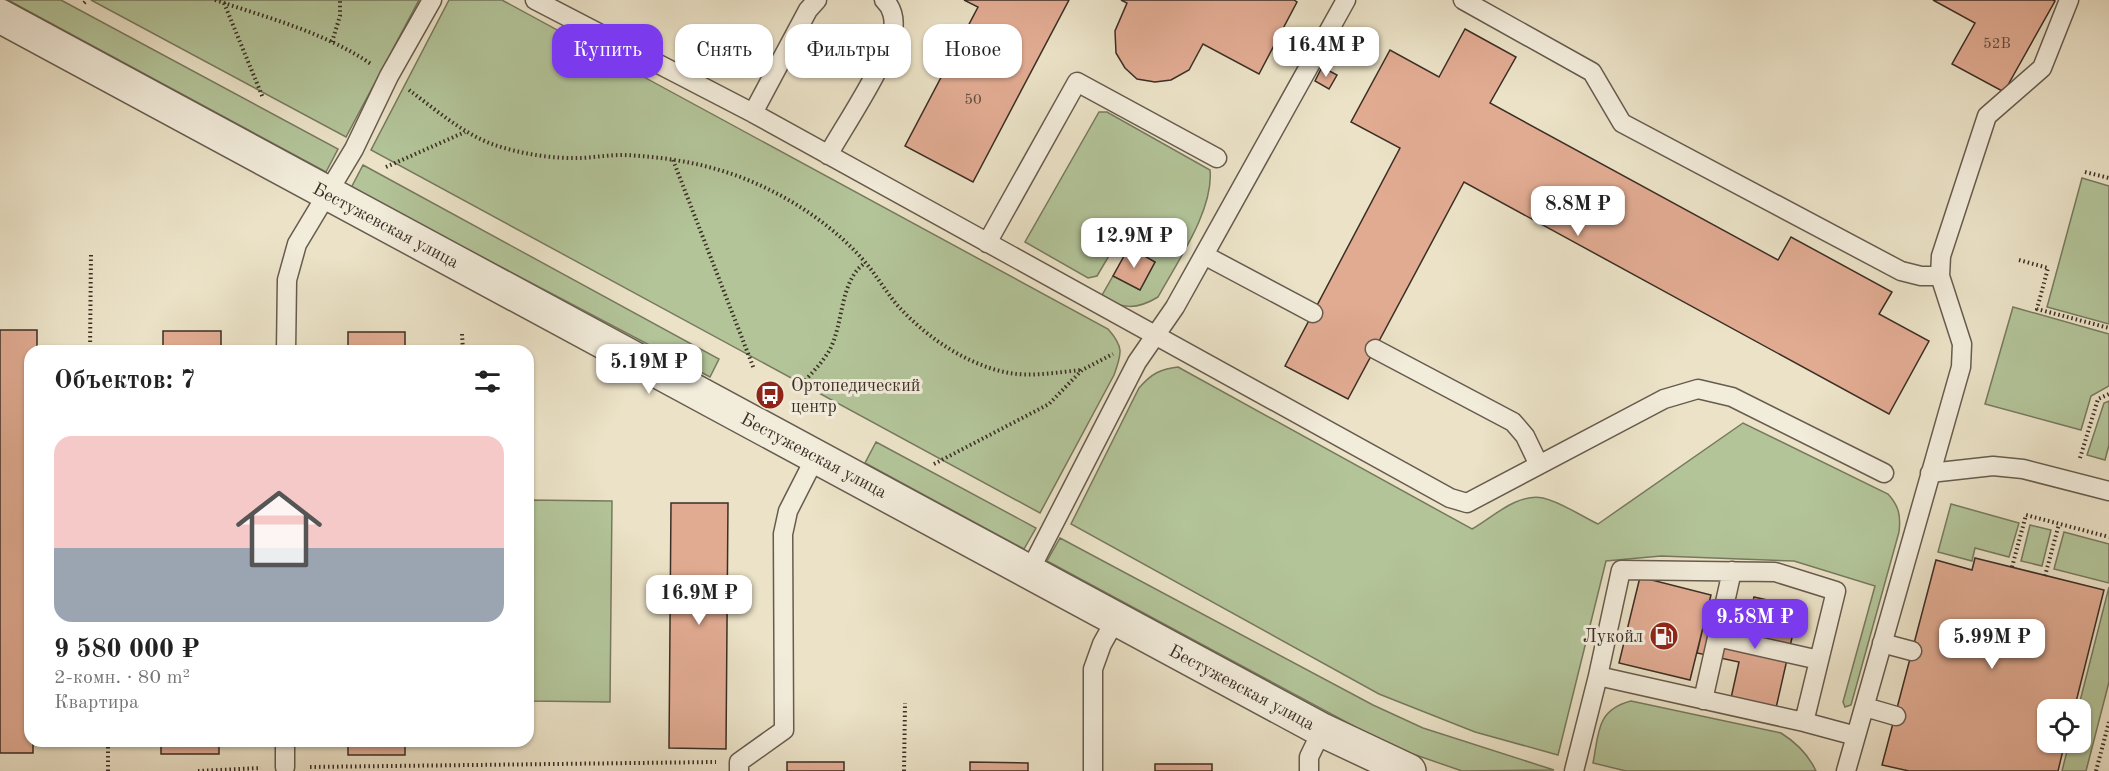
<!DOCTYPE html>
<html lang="ru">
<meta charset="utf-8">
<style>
:root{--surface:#fff;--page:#f2f2f2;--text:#222;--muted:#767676;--line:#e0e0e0;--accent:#7c3aed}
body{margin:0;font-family:"Old Standard TT",serif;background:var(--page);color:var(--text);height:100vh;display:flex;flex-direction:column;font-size:22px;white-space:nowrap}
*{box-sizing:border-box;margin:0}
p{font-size:20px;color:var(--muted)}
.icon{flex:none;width:33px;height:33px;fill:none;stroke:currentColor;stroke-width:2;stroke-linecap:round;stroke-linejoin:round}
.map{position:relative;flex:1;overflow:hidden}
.details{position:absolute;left:24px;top:345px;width:510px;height:402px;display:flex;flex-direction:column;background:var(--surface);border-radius:18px;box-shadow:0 2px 4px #0004}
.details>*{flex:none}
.banner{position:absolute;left:552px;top:24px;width:570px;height:54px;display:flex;gap:12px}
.buttons{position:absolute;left:2037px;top:699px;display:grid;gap:12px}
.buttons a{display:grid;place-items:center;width:54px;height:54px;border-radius:12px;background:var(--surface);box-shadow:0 2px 4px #0004;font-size:30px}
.price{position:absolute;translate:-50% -51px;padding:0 14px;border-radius:12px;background:#fff;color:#222;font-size:20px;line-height:39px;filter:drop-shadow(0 2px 3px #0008)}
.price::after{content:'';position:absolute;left:50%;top:36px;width:18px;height:14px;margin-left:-9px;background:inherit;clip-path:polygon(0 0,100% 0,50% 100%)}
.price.on{background:var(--accent);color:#fff}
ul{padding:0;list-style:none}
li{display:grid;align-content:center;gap:12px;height:318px;padding:0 30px}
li+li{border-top:2px solid var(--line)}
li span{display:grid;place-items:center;height:186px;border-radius:18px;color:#555}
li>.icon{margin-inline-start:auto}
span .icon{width:108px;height:108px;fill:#fffc;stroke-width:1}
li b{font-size:26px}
h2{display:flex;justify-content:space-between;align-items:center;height:72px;padding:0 30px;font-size:26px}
.tag{padding:0 21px;border-radius:18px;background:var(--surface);box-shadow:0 2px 4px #0004;font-size:21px;line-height:54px}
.tag.on{background:var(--accent);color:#fff}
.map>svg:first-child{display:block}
</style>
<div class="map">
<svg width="2109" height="771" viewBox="0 0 2109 771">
<rect width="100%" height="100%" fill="#ebe2c7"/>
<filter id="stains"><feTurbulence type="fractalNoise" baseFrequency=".00333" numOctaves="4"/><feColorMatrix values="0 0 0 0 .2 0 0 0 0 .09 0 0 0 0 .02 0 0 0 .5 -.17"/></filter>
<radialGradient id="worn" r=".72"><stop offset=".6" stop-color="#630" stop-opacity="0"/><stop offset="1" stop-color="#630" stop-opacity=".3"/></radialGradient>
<path fill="#b3c499" stroke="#77795f" stroke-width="1.5" d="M8,0h53l277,149 -12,23z
M91,0h328l-73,137z
M449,0h53l606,329c16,18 14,24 6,46l-74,138 -669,-363z
M1099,112h8l103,58c4,40 -33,92 -52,127 -21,13 -36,12 -57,0l12,-21 27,14 15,-28 -26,-14 -4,7 -12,-6 -16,27 -9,2 -63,-36z
M363,165l356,194 -9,18 -359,-189z
M2082,178l27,8v138l-62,-17z
M2013,307l96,27v52l-18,10 -10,34 -96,-26z
M1178,367l294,162c21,-12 45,-36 71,-31 18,4 38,18 55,26l145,-101 145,71c11,12 13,22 11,38l-48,173 -6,2 -2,-5 32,-116 -81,-25 -133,-5 -55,5 -48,194 -83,-23 -96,-38 -308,-170 68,-136c12,-14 21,-19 39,-21z
M2109,401v44l-4,15 -18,-5 17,-52z
M876,442l160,86 -12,21 -159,-86z
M528,500l84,1 -2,201 -82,-1z
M1951,504l68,19 -10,34 -34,-9 -3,13 -34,-9z
M2030,525l21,5 -9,36 -21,-5z
M2064,532l45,12v39l-55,-14z
M1060,538l313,167 50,23 131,42 -92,1 -52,-18 -49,-23 -314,-169z
M2109,587v95l-23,89h-24l7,-28 11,-1v-32l-2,-1z
M1631,701l150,32c16,10 27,21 35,38h-190l-33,-8c6,-30 3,-53 38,-62z"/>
<path fill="#e1ab92" stroke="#3b2e25" stroke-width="1.5" d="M964,0h105l-96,182 -68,-36 73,-139z
M1121,0h173l3,2 -38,72 -56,-30 -14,26 -18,10 -16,2 -18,-3 -12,-11 -9,-15 -1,-22 12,-28z
M1933,0h120l2,1 -51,91 -52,-28 23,-41z
M1465,29l51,28 -26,46 288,157 13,-23 101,55 -13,22 50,27 -40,73 -425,-232 -116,217 -63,-33 115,-218 -49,-26 39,-72 49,27z
M1322,67l15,8 -8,14 -14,-8z
M1129,247l26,15 -15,28 -27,-14z
M0,330h37v21h-7v390h3v12h-33z
M163,331h58v20h-58z
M348,332h57v19h-57z
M671,503h57l-2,246 -57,-1z
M1975,558l129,32 -30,120h-26v32h17l-7,29h-149l-27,-6 54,-205 36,10z
M1640,577l71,18 -21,85 -71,-17z
M1754,597l45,10 -23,101 -45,-10 8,-36 -42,-9 8,-34 41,9z
M161,741h58v13h-58z
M348,741h57v14h-57z
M787,762h57v9h-57z
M970,762l58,1v8h-58z
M1155,764h57v7h-57z"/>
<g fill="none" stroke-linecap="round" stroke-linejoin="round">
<g stroke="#675b4e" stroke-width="21">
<path id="service" d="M535,0l218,113 697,385 17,5 197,-104 34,-10 34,8 152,76
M1463,0l129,72 30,51 279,148 20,5h19
M753,113l55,-103 9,-10
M828,155c17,-30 60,-94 65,-125 2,-11 -1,-23 -9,-30
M987,243l90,-161 140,76
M1204,255l109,58
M1375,349l138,73 12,14 14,29
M286,351l1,-71 10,-36 57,-95 35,-73 43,-76
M1930,473l63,-7 30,3 86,22
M1029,572l108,-210 38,-55 171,-307
M1717,637l102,23
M1882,643l30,8
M1598,676l23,-106 154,2 61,19 -32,131
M1703,700l29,-129
M1865,707l31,9
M285,767v-26
M739,771v-9l45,-32 -1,-196 5,-23 28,-55
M1093,771v-102l9,-25 14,-25
M1309,771v-14l13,-27
M1574,771l24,-95 206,46 52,14
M1846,771l115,-404 1,-23 -22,-68 1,-20 46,-140 55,-48 27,-68"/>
</g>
<g stroke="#675b4e" stroke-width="36">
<path id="tertiary" d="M0,16l1322,714 87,41"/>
</g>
<path stroke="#3b2e25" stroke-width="4" stroke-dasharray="1.5 3" stroke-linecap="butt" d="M215,0c53,18 109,32 156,64
M84,3l3,-3
M224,3l39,95
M332,42l8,-26v-16
M409,90c26,19 53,43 83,54 28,10 61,15 90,14 14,-1 27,-3 41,-3 52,2 102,12 149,36 34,17 68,42 93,71 12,14 21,30 33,44 28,31 69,59 111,67 23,4 50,-1 73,-3
M673,160l81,209
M386,167l79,-35
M2085,172l24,6
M2019,260l29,8 -11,41 72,19
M462,334l1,17
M90,351l1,-99
M796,390c11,-12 24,-24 33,-39 15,-26 10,-70 36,-88
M2080,458l18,-59 11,-5
M934,464l115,-60 33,-34 31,-16
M528,495l3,5
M2012,567l14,-52 83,22
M2045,576l14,-52
M310,767l406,-5
M108,771v-30
M198,771l63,-3
M904,771l1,-68
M2096,771l13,-49"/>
<use href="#service" stroke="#f2ecdb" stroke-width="18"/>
<use href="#tertiary" stroke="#f2ecdb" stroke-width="33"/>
</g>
<defs>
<g id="bus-disc" transform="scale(1.5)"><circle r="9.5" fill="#8f2418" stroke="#f2ecdb"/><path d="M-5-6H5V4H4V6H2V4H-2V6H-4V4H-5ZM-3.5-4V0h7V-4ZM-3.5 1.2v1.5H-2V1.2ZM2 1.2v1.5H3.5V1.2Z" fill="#fff"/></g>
<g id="fuel-disc" transform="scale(1.5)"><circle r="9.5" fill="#8f2418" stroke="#f2ecdb"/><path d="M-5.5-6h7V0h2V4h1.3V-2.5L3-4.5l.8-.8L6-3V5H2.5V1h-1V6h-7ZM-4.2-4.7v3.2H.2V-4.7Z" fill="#fff"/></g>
</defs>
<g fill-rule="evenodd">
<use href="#bus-disc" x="770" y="395"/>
<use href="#fuel-disc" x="1664" y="636"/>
</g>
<g text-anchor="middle" stroke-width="6" stroke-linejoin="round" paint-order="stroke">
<g font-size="15" fill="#644d40">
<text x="1997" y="48">52В</text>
<text x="973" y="104">50</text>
</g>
<g font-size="18" fill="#3b2e25" stroke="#f2ecdb">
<text transform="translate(386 225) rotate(28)" y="6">Бестужевская улица</text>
<text transform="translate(814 455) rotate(28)" y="6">Бестужевская улица</text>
<text transform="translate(1242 687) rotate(28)" y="6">Бестужевская улица</text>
</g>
<g font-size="18" fill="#3b2e25" stroke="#f2ecdb" text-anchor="start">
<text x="791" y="391">Ортопедический<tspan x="791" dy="21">центр</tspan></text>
<text x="1643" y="642" text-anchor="end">Лукойл</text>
</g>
</g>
<rect width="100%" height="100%" filter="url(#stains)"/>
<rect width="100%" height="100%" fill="url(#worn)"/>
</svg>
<div class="buttons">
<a><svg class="icon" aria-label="locate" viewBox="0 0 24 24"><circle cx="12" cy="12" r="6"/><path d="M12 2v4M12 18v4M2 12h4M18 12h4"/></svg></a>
</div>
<b class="price" style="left:1326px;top:78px">16.4M ₽</b>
<b class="price" style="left:1578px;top:237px">8.8M ₽</b>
<b class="price" style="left:1134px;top:269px">12.9M ₽</b>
<b class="price" style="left:649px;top:395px">5.19M ₽</b>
<b class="price" style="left:699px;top:626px">16.9M ₽</b>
<b class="price on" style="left:1755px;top:650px">9.58M ₽</b>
<b class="price" style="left:1992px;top:670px">5.99M ₽</b>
<div class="banner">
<a class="tag on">Купить</a>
<a class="tag">Снять</a>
<a class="tag">Фильтры</a>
<a class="tag">Новое</a>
</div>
<section class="details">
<h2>Объектов: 7<svg class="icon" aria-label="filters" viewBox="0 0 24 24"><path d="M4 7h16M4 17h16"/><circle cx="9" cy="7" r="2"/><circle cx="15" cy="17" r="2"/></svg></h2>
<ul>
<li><span style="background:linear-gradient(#f6c9c9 60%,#9aa5b1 0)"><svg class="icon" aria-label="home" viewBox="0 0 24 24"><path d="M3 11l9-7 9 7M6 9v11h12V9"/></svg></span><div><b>9 580 000 ₽</b><p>2-комн. · 80 m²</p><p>Квартира</p></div></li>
</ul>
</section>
</div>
